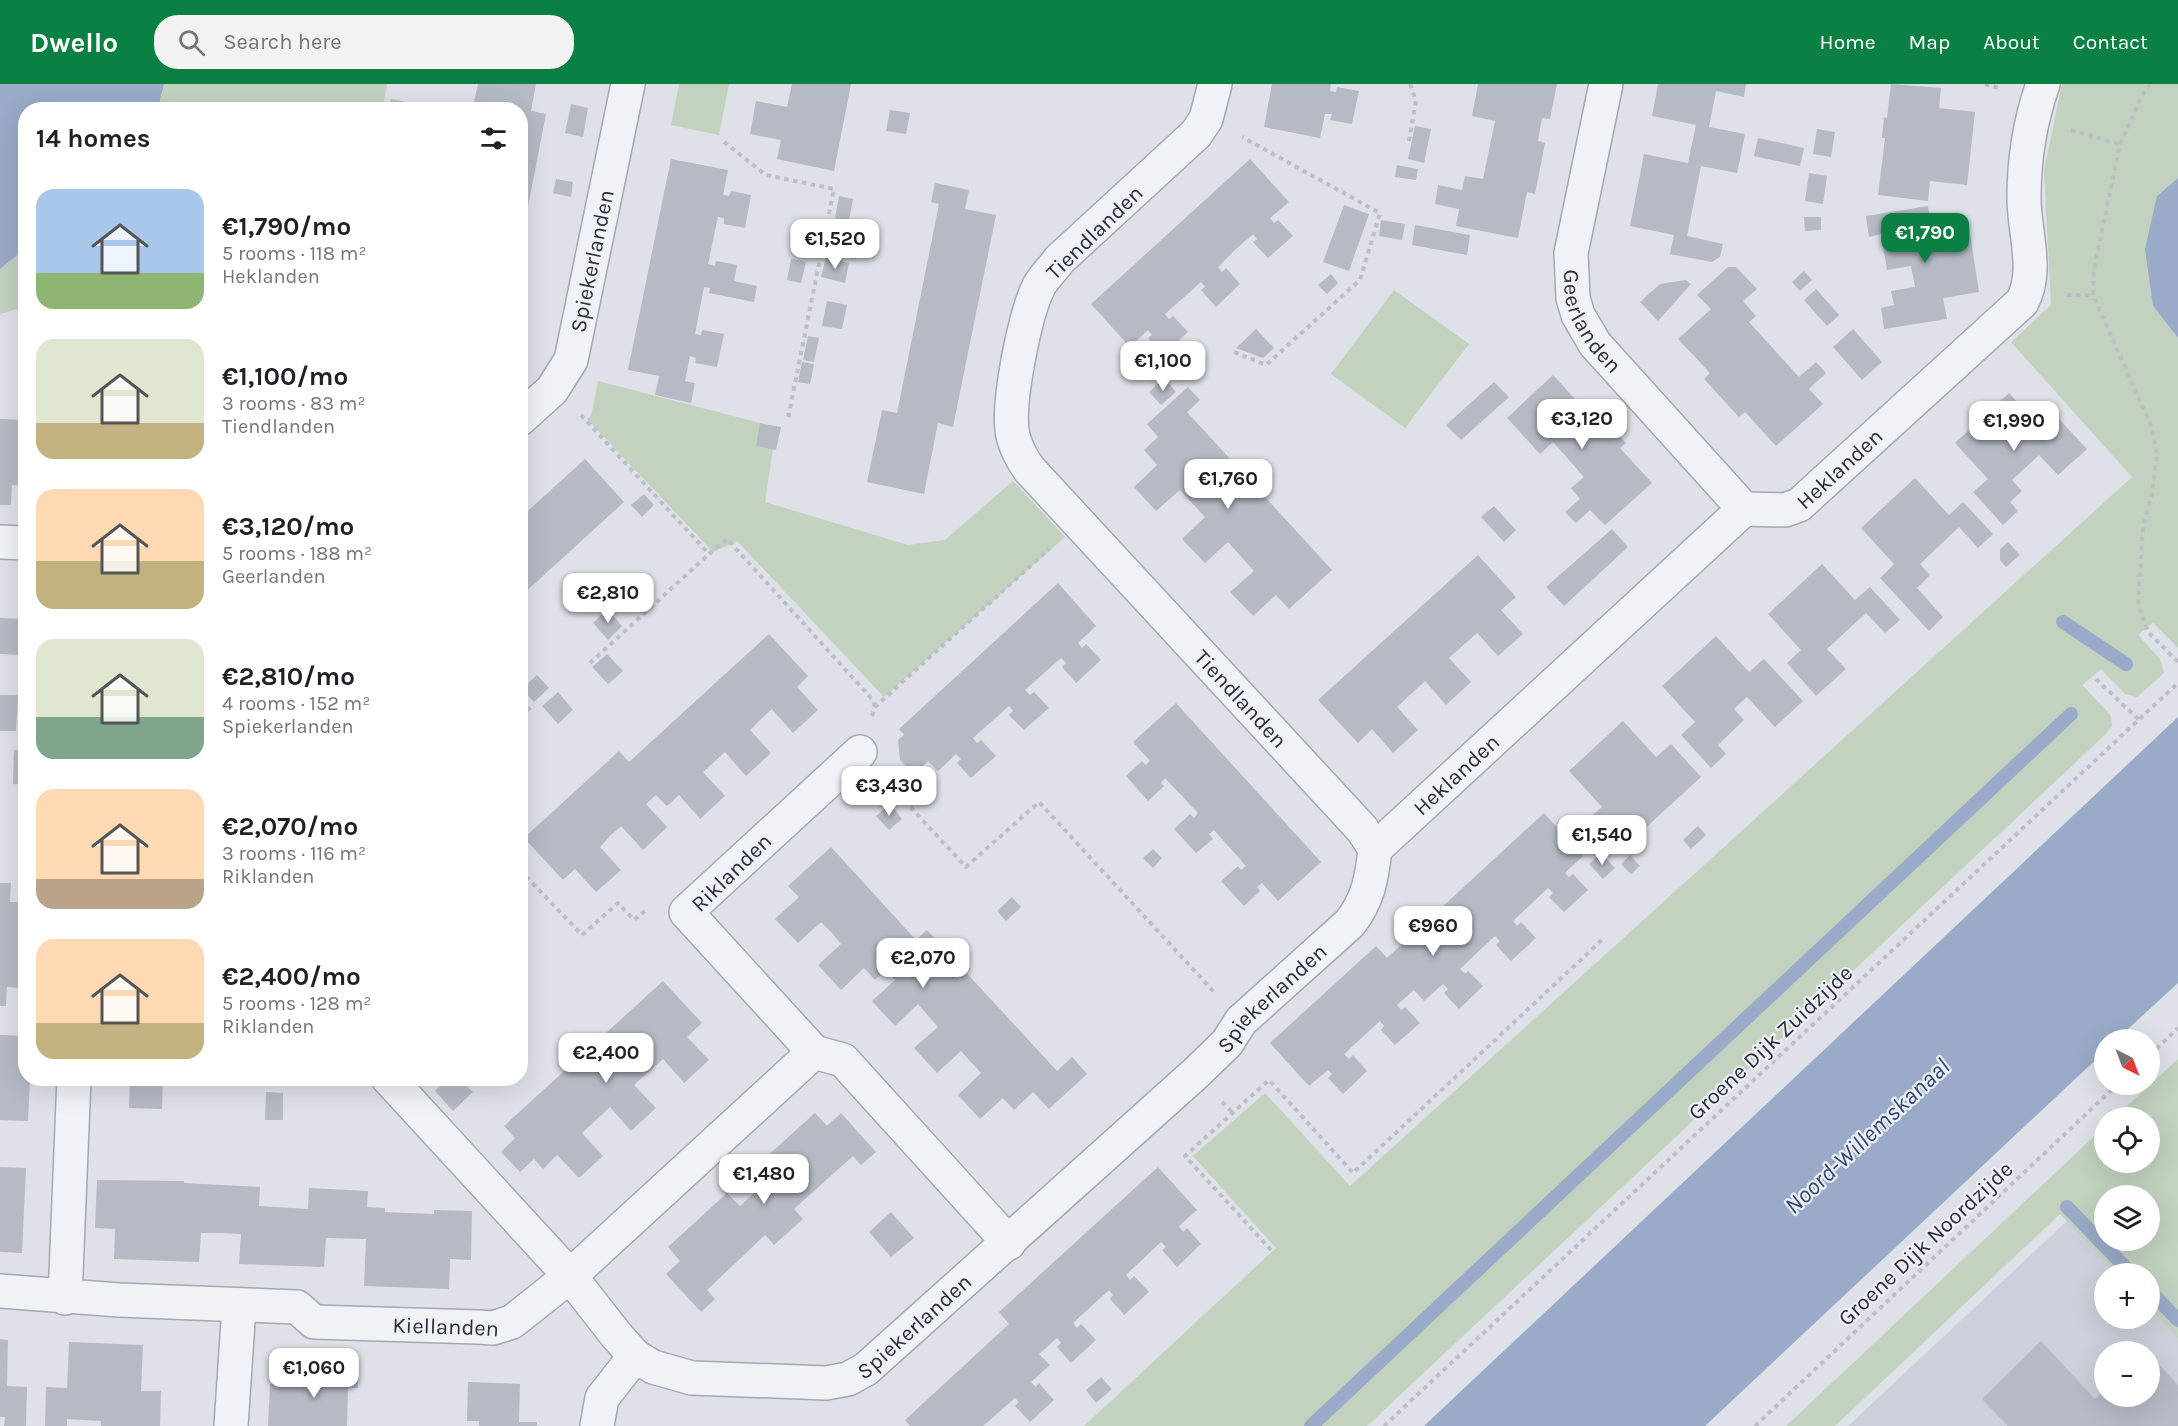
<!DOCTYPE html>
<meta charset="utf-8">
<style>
:root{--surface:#fff;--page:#f2f2f2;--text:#202124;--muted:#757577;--accent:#0b8043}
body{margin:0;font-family:Karla,sans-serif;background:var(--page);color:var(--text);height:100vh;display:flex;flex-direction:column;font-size:22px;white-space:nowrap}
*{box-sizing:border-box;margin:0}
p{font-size:20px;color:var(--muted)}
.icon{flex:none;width:33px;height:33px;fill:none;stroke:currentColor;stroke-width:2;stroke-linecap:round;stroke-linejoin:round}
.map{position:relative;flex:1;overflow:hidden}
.details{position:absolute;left:18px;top:18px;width:510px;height:984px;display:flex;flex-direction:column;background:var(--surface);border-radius:24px;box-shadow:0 6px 24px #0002}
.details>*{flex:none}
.needle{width:39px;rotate:138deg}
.tools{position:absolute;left:2094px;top:945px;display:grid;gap:12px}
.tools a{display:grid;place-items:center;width:66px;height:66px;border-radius:50%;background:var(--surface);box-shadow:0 6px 24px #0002;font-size:30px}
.price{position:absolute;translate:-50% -51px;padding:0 14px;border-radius:12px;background:#fff;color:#222;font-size:20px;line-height:39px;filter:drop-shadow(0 2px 3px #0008)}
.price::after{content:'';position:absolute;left:50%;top:36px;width:18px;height:14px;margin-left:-9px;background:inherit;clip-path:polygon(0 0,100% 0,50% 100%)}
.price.current{background:var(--accent);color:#fff}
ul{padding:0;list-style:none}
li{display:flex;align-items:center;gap:18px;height:150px;padding:0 18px}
li span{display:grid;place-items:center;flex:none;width:168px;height:120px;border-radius:18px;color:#555}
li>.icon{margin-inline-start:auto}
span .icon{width:72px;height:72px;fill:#fffc;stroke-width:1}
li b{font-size:26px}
h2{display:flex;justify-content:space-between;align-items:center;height:72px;padding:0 18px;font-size:26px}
header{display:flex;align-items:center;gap:36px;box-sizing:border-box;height:84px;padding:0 30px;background:var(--accent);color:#fff}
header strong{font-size:28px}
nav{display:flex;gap:33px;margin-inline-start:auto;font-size:21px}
.search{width:420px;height:54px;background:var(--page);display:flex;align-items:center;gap:15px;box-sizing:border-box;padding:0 21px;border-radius:24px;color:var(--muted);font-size:22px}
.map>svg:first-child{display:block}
</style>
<header>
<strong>Dwello</strong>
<div class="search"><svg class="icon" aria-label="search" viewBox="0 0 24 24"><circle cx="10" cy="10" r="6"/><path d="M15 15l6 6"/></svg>Search here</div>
<nav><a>Home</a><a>Map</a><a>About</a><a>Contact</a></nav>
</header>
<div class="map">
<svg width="2178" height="1342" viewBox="0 0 2178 1342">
<rect width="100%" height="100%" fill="#dee1e8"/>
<path fill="#ccd0da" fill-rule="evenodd" d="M2178,1033v309h-330l281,-263 21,-1zM2104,1112h46v44h-46zM2104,1190h46v44h-46zM2104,1268h46v44h-46z"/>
<path fill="#c2d2bf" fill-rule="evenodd" d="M164,0h223l-4,25 -225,1z
M679,0h50l-10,51 -48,-10z
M2062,0h116v94l-21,18 -4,110 25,32v310l-25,-25 -15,12 22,24 4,14 -27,24 -12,-3 -24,-25 -19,16 24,25 5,7 1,9 -6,8 -739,692h-283l192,-178 -83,-92 72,-63 85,93 782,-709 -121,-135 40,-37 -7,-135z
M25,165v58l-25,7v-45z
M1394,206l75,54 -64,84 -74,-54z
M598,297l178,46 -11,75 143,43 37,-5 68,-59 52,56 -181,160 -147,-156 -24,11 -126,-133 4,-3z
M2178,975v279l-28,-30v-34l-33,-1 -57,-59 -225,212h-49l318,-299v35h46v-44l-35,-1zM2104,1112h46v44h-46z"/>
<path fill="#99abc9" d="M0,0h164l-6,25 -132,1 -1,139 -25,20z
M2178,94v160l-25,-32 -8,-57 12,-53z
M2178,633v266l-61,56 -13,1v12l-399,374h-281z"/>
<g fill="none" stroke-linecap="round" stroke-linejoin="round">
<path stroke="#99abc9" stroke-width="14" d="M2063,538l63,42
M2067,1123l65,67
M2150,1207l28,29
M1311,1342l760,-712"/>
</g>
<path fill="#b5bac5" d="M478,0h58l-5,27 15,3 -22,113 -4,-1v-116h-31l1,-5 -16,-3z
M792,0h59l-17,87 -57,-12 4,-19 -31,-6 6,-33 31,6z
M1272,0h59l-1,7 6,1 1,-5 22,4 -7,33 -22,-4 2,-6h-7l-5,24 -56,-11z
M1478,0h79l-7,35 -8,-1 -4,23 7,2 -10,51 -8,-2 -9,46 -62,-12 3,-17 -24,-5 3,-19 24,5 3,-14 18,3 12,-58 -23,-5z
M1658,0h88l-2,13 -28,-6 -7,36 36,7 -4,20 -4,19 -36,-7 -14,70 36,8 -3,13 -8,5 -42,-8 4,-19 -44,-9 14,-72 44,9 8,-38 -44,-9z
M1891,0l50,4 -2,20 36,4 -8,73 -37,-4 -2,20 -50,-6 7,-57h-3l2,-21 3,1z
M391,15l20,4 -1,7h-21z
M571,20l17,4 -5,29 -18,-4z
M890,26l20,3 -4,21 -20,-3z
M1415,42l16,3 -7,34 -16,-4z
M1817,45l18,3 -4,25 -18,-3z
M1758,54l46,10 -4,18 -46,-10z
M671,75l57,11 -5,25 6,1 2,-5 20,4 -6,33 -21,-4v-6l-6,-1 -10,47 7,2 1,-5 21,4 -3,16 23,5 -3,16 -45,-9 1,-5 -6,-1 -9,47 6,1 1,-5 22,4 -7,33 -22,-4 1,-5 -6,-2 -5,25 10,2 -4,20 -36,-8 4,-19 -31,-6z
M1250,75l39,43 -19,16 4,5 4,-3 15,16 -25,22 -15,-16 4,-3 -4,-5 -18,16 -17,17 4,5 4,-4 14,16 -24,23 -15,-17 4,-3 -4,-5 -36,32 4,5 4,-3 15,16 -25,22 -15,-16 4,-3 -4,-5 -18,17 -39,-43z
M1397,81l21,4 -2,11 -21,-3z
M1809,89l18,3 -4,28 -18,-3z
M556,95l17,3 -2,15 -18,-4z
M935,99l34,7 -4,19 31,6 -43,212 -15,-4 -14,71 -57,-12 15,-72 15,3 42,-209 -8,-2z
M839,112l14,3 -4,22 -14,-3z
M1344,121l25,9 -20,57 -26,-9z
M1928,122l3,20 37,-6 11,72 -36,6 4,21 -63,10 -3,-21 13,-3 -3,-14 24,-4 -4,-21 -24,4 -6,-36 -12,3 -3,-21z
M1804,133h17v13l-16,1z
M1381,136l24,4 -3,16 -23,-4z
M1415,141l55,10 -3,20 -55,-10z
M839,148l21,4 -4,23 -21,-3z
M826,173l23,6 -4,20 -24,-6z
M791,175l15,3 -5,21 -14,-3z
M1728,183h8l21,22 -14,12 13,15 -7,6 50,55 17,-15 10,11 -17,16 14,15 -47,42 -31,-34 -6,5 -35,-38 6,-6 -32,-34 33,-30 -14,-14z
M1804,187l8,9 -12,11 -8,-9z
M1331,190l7,9 -11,11 -9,-9z
M1686,196l5,4 -33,37 -18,-19 20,-18z
M1816,205l23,26 -12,11 -23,-26z
M827,217l20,4 -5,24 -20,-3z
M1256,245l18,19 -11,10 -27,-10z
M1853,245l29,33 -20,18 -29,-33z
M808,252l11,2 -5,24 -11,-2z
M802,278l12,2 -4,20 -12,-2z
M1553,291l32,35 6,-5 35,38 -6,5 32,35 -47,42 -15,-15 -14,13 -11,-11 15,-13 -9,-11 13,-11 -31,-35 -13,12 -33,-36z
M1164,294l12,14 -15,13 -12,-13z
M1494,298l15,15 -48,43 -15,-15z
M1188,303l12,13 -13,12 145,158 -43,39 -13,-14 -23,21 -23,-24 24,-21 -26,-29 -23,21 -23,-24 23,-22 -12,-13 -13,-14 -24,21 -22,-24 23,-22 -13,-15 14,-13 -11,-13z
M2009,309l33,37 14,-14 31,33 -29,26 -19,-20 -27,25 10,11 -12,11 8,9 -15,14 -30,-33 15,-13 -33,-36z
M0,335l26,1v66l-14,-1 -1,20h-11z
M760,339l21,4 -5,23 -20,-4z
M585,375l39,43 -104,95v-79z
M1915,394l34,37 14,-13 30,32 -15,14 -19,-21 -39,37 10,11 -13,13 26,29 -14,14 -49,-53 14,-14 -33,-36z
M644,410l10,11 -12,12 -11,-12z
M1494,422l22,24 -12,12 -23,-25z
M1612,445l16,18 -64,59 -18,-19z
M2008,458l12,13 -14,12 -6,-7v-11z
M1478,471l38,42 -15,13 22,24 -25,22 -21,-23 -28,25 22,24 -25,23 -21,-24 -28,26 21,23 -25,23 -21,-24 -14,14 -40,-43z
M1822,480l33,36 15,-13 30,33 -15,13 -19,-20 -39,36 19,20 -30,27 -29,-33 14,-13 -33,-36z
M1058,499l38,43 -18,17 4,5 4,-4 15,16 -25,23 -14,-16 4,-4 -5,-5 -36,32 5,5 4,-3 15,16 -25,22 -15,-15 4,-4 -4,-5 -36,32 4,5 4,-3 15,16 -25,22 -14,-15 4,-4 -5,-5 -18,17 -10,-10 -14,13 -14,-14 -2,-20 6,-5 -5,-6z
M607,525l15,17 -14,14 -15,-17z
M0,534l22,1 -2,36 -20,-1z
M769,550l39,42 -11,11 21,23 -25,23 -21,-24 -11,10 -11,11 21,23 -25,23 -21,-24 -22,20 22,24 -25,23 -21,-24 -12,11 -11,-11 -10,9 21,23 -24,23 -22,-24 -11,10 -10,11 21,23 -25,22 -21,-23 -12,11 -39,-42 95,-87 10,11z
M1716,552l33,36 15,-13 39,42 -28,26 -28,-30 -13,12 10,11 -26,25 8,9 -15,14 -30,-33 14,-13 -33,-36z
M607,570l16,17 -15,13 -16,-17z
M537,591l12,13 -15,14 -12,-13z
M558,608l15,18 -15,14 -16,-18z
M0,611h18l-2,36h-16z
M1176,619l145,159 -43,39 -16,-18 -5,4 3,4 -16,15 -23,-25 17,-15 3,4 5,-4 -32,-36 -5,4 4,5 -17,14 -22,-24 16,-15 4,4 4,-5 -33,-35 -4,5 3,3 -16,15 -22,-25 16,-15 3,4 5,-4 -17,-19z
M1623,637l33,36 15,-13 30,33 -83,76 -31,-33 15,-13 -33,-36z
M14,666l12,1v34l-13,-1z
M890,720l12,15 -13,11 -13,-14z
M1544,729l39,43 -18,17 4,4 4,-3 15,16 -24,22 -15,-15 4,-4 -5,-5 -35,33 4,5 4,-4 15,16 -25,23 -15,-16 4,-4 -5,-5 -35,33 5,5 3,-3 15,15 -24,23 -15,-16 4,-4 -5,-5 -19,17 -10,-11 -17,15 4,5 4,-3 15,16 -25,22 -14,-15 3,-4 -4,-5 -36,33 5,5 4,-4 14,16 -24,23 -15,-16 4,-4 -4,-4 -19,16 -39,-43 106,-97 11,12z
M1698,742l8,9 -15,14 -8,-9z
M831,763l85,93 11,-10 130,141 15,-14 15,17 -38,35 -16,-17 -19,18 -11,-12 -23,21 -22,-24 23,-22 -20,-22 -24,22 -23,-25 24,-21 -20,-23 -23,22 -23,-25 23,-21 -9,-11 -11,11 -11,-12 -23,22 -23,-25 23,-21 -9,-11 -11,-11 -23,21 -23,-24 24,-22 -11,-11z
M1153,765l9,9 -9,10 -10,-10z
M1601,769l14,15 -12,11 -14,-15z
M1630,771l10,11 -9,8 -10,-10z
M0,799h11l-1,19h16v86l-19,-1 -1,19h-6z
M1012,813l9,10 -15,14 -9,-10z
M663,897l39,42 -15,14 22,23 -25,23 -21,-24 -29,26 22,23 -25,23 -21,-24 -28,26 21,23 -24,22 -22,-23 -14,14 -9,-10 -14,13 -19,-20 14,-14 -11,-12z
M0,951l26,1v42h4l-2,43 -28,-1z
M130,994h33l-1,31 -33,-1z
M197,994h55v8l-55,-2z
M448,994h11l14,14 -20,19 -18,-20z
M266,1008l17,1v27h-18z
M815,1029l12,13 14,-13 35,39 -15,13 -8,-9 -59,53 9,10 -29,26 -9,-10 -58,55 8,9 -14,13 -35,-38 14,-13 -12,-14 59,-54 13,13 27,-25 -12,-14z
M0,1083l26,1 -4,85 -22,-1z
M1158,1083l39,43 -18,16 4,6 4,-4 14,16 -24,23 -15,-17 4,-3 -5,-5 -35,33 4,5 4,-4 15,16 -25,23 -14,-16 3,-4 -4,-5 -36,33 4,5 4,-4 15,16 -25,23 -14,-16 4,-4 -4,-5 -18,16 11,11 -19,17 5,5 3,-4 15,17 -24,22 -15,-16 4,-4 -4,-4 -32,28h-73l-5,-6 104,-96 -10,-12z
M97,1096l87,1v2l76,4 -1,19 49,3 1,-21 59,3 -1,16 18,1v4l49,2v-4l38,1 -1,49 -21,-1 -1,30 -85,-3 2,-47 -40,-1 -2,29 -85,-3 2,-30 -19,-1h-21l-2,29 -85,-3 1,-30 -20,-1z
M891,1128l23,26 -23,19 -22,-25z
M0,1255l8,1 -1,46 20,1 -1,39h-22l1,-9h-5z
M2041,1257l54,58 9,-9v6h46v-41l28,30v41h-170l-26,-27z
M69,1258l74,3 -2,46h20l-1,35h-59v-5l-34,-2v7h-22l1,-39 21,1z
M317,1281l42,2 -1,21h-10l-1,38h-79l2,-42 46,2z
M1101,1293l11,12 -16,14 -10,-13z
M468,1298l52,2 -1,38h18v4h-58v-5h-12z"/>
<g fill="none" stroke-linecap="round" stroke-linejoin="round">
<g stroke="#a3a8b2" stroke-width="36">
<g id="street">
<path id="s1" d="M1215,0l-9,35 -10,15 -137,126c-6,9 -15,17 -20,26 -14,28 -33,120 -26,150 3,12 9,23 16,33l333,360 13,20"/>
<path id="s2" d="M1606,0l-35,169 2,45 5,17 17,29 149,165"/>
<path id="s3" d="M520,335l32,-29 19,-30 57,-276"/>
<path d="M0,458l26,1"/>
<path d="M860,668l-174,160 128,140 29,8 166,183"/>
<path id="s4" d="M1375,765l369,-340 41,1 14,-5 223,-203c17,-31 2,-70 2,-104 0,-40 6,-77 19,-114"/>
<path id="s5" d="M388,994l182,198 47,60 18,20 18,11 39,11 134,5 22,-4 18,-10 330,-296 31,-30 14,-22 109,-98c18,-23 22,-45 25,-74"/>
<path id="s6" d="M0,1207l119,9 178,7 17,15 164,5 15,1 19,-6 58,-46 244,-224"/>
<path d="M65,1214l9,-220"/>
<path d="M231,1342l8,-119"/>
<path d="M597,1342l5,-28 33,-42"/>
</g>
</g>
<path stroke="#bcbfc6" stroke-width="4" stroke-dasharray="4.5 4.5" stroke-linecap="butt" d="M1985,0l14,4
M2150,0l-6,8 -24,52 -26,125 -1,26 58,131 6,28 -5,39 -9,34 -5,77 10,28 30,30
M2071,46l49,14
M1409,57l7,-40 -6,-17
M724,58l42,33 68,14 -46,229
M2067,211h26
M1234,268l32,13 94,-85 20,-67 -138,-76
M581,331l128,139 18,-15 146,161 2,7
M590,579l119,-109
M2096,595l43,41
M520,632l12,-10
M872,632l3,-9 174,-158
M886,697l80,86 73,-65 176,191
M520,786l62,65 36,-32 16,17 12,-10
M2150,971l28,-27
M1222,1018l10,10
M1271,1166l-86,-94 84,-76 84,93 250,-234
M1384,1342l794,-743
M1755,1342l363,-342"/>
<use href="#street" stroke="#f1f2f6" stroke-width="33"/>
</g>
<g text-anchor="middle" stroke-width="4.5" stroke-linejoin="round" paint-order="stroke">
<g font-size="22" fill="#272e3f" stroke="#eef0f6">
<text transform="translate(1094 148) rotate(-44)" y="8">Tiendlanden</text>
<text dy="8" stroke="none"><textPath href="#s3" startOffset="180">Spiekerlanden</textPath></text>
<text dy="8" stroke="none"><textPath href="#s2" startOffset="246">Geerlanden</textPath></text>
<text dy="8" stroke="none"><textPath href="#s4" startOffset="612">Heklanden</textPath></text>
<text dy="8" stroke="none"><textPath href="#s1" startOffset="776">Tiendlanden</textPath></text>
<text dy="8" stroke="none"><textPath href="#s4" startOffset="110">Heklanden</textPath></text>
<text transform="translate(731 788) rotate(-44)" y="8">Riklanden</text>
<text dy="8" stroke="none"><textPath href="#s5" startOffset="1161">Spiekerlanden</textPath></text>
<text transform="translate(1770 958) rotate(-43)" y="8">Groene Dijk Zuidzijde</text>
<text transform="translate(1925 1159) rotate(-43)" y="8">Groene Dijk Noordzijde</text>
<text dy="8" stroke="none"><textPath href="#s6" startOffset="452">Kiellanden</textPath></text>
<text dy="8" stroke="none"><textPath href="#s5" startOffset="675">Spiekerlanden</textPath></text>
</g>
<g font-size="24" font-style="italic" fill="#314873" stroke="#eef0f6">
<text transform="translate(1867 1052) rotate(-43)" y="8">Noord-Willemskanaal</text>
</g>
</g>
</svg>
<div class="tools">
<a><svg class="needle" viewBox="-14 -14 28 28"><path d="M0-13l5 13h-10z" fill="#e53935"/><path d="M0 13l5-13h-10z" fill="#757577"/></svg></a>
<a><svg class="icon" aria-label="locate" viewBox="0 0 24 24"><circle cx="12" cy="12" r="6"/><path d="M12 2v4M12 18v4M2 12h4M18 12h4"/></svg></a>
<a><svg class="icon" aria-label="layers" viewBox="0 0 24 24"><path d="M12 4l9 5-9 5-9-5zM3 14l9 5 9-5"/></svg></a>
<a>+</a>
<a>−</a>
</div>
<b class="price current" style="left:1925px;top:180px">€1,790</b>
<b class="price" style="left:835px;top:186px">€1,520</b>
<b class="price" style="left:1163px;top:308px">€1,100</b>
<b class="price" style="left:1582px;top:366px">€3,120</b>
<b class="price" style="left:2014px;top:368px">€1,990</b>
<b class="price" style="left:1228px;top:426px">€1,760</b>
<b class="price" style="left:608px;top:540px">€2,810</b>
<b class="price" style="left:889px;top:733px">€3,430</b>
<b class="price" style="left:1602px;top:782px">€1,540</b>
<b class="price" style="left:1433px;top:873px">€960</b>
<b class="price" style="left:923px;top:905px">€2,070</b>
<b class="price" style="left:606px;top:1000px">€2,400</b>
<b class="price" style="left:764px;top:1121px">€1,480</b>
<b class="price" style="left:314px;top:1315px">€1,060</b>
<section class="details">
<h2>14 homes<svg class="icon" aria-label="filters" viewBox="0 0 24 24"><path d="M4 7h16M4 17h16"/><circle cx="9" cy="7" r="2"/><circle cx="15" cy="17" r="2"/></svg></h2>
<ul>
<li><span style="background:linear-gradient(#a9c7e8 70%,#8fb573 0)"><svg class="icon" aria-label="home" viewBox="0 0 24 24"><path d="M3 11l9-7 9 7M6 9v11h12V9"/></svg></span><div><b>€1,790/mo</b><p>5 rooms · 118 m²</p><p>Heklanden</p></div></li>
<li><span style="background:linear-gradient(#dfe7d0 70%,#c2b280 0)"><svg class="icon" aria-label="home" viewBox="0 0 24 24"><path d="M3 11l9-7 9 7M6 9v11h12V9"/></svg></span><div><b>€1,100/mo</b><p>3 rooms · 83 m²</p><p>Tiendlanden</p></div></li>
<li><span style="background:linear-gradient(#ffd9b3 60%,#c2b280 0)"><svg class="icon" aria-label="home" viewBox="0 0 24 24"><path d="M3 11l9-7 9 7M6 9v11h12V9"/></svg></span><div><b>€3,120/mo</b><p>5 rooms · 188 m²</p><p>Geerlanden</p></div></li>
<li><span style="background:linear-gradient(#dfe7d0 65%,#7fa58c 0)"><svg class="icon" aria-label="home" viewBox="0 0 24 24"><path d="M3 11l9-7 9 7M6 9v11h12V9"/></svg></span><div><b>€2,810/mo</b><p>4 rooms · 152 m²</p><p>Spiekerlanden</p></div></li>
<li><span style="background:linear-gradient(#ffd9b3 75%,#b9a48a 0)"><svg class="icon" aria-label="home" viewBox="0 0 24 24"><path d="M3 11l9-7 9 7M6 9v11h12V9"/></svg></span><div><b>€2,070/mo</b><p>3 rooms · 116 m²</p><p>Riklanden</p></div></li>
<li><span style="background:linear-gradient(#ffd9b3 70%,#c2b280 0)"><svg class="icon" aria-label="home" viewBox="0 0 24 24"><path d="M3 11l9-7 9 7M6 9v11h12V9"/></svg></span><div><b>€2,400/mo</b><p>5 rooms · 128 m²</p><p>Riklanden</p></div></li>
</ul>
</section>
</div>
